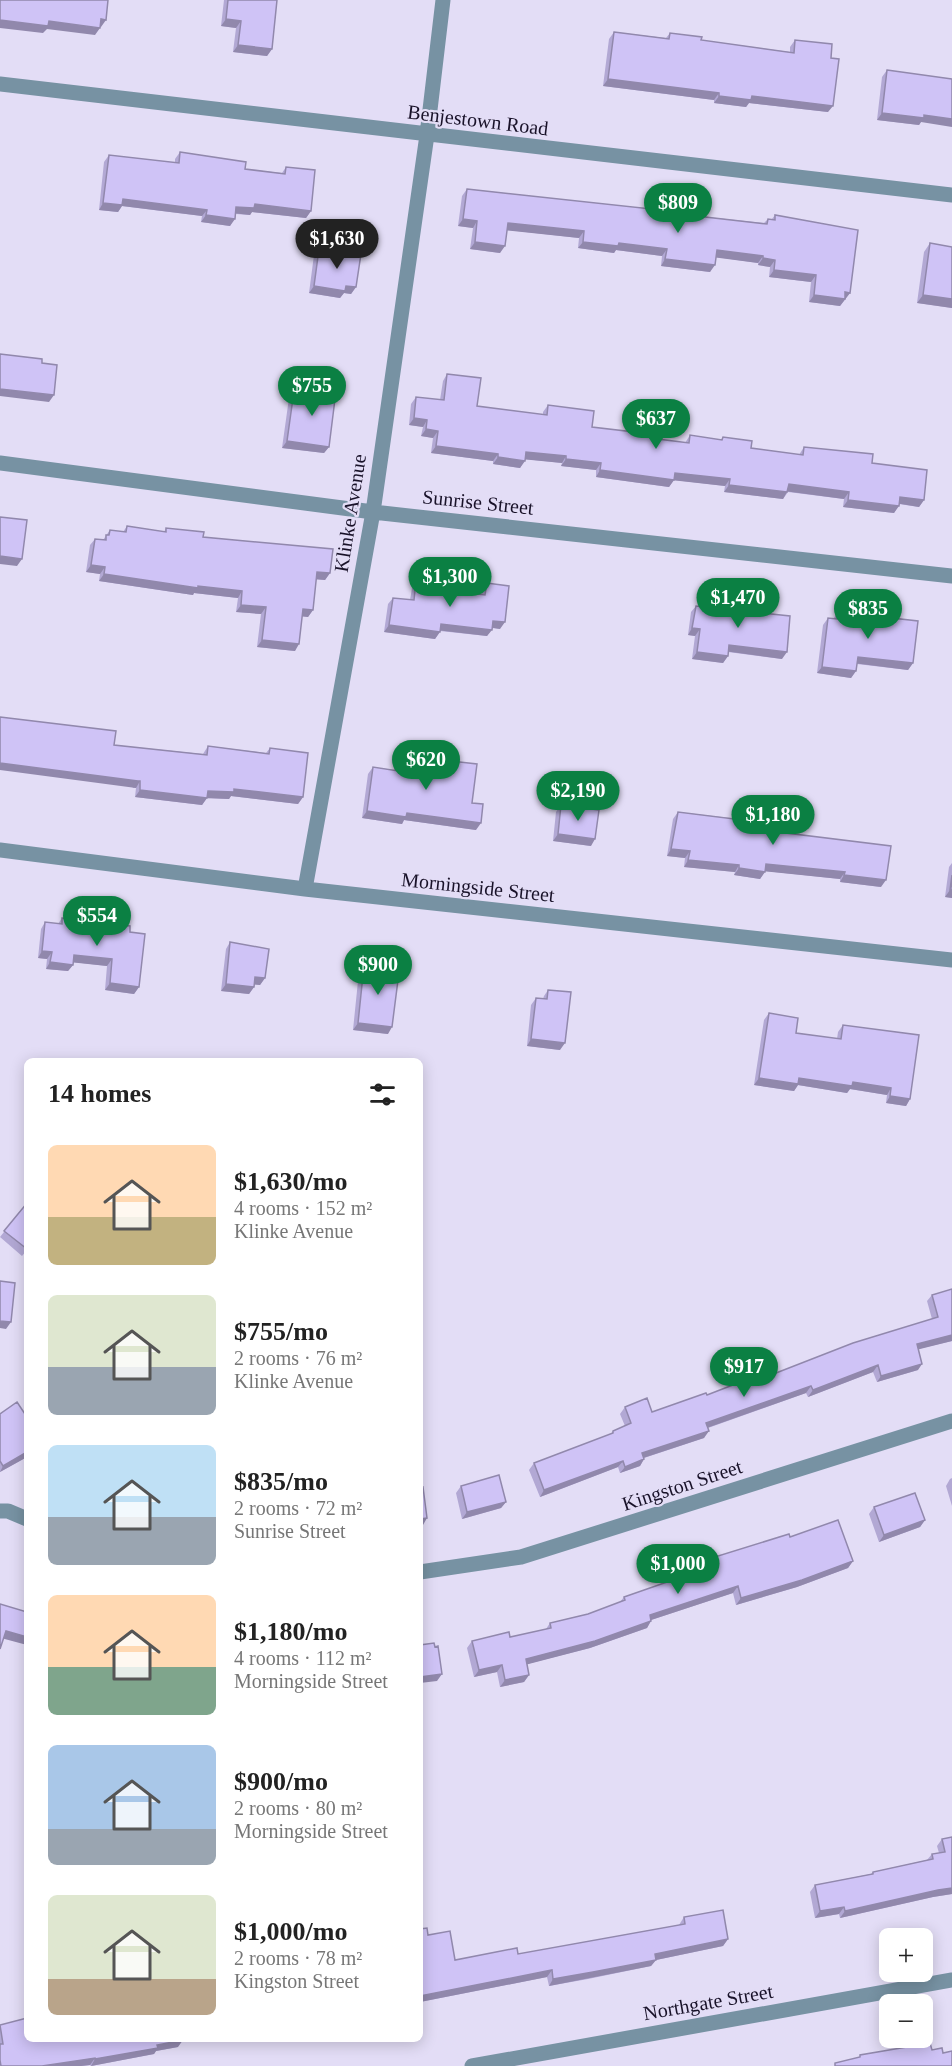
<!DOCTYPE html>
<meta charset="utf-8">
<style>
:root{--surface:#fff;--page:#f6f6f6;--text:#222;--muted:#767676;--accent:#0b8043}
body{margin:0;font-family:"Times New Roman",serif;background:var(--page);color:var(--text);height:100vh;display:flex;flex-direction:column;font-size:22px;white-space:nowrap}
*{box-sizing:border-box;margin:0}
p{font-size:20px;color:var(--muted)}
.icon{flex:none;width:33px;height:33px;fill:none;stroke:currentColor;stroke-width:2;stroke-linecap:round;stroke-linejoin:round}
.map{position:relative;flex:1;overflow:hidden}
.sheet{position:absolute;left:24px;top:1058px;width:399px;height:984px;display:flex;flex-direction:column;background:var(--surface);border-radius:9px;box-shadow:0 3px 15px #0003}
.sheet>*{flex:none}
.tools{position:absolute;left:879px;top:1928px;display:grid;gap:12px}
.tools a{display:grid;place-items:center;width:54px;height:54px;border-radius:9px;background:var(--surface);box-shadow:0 3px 15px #0003;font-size:30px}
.price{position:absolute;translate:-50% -51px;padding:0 14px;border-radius:21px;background:var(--accent);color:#fff;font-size:20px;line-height:39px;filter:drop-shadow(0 2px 3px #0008)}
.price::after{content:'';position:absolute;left:50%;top:36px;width:18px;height:14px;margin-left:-9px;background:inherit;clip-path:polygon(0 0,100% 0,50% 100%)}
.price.selected{background:#222;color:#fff}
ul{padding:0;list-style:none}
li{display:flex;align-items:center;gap:18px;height:150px;padding:0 24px}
li span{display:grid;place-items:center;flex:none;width:168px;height:120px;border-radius:9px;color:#555}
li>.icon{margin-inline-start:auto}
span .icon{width:72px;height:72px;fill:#fffc;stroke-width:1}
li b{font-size:26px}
h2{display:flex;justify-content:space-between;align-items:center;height:72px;padding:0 24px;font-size:26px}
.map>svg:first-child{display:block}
</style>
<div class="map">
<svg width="952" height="2066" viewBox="0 0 952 2066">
<rect width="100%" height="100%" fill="#e3ddf6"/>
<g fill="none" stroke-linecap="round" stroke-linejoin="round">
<path stroke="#7792a3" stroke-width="15" d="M0,84l952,111
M0,463l373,49 579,64
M0,850l305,39 647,71
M305,889l68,-377 54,-377 16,-135
M0,1511h8l19,8
M420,1572l101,-15 431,-136
M472,2066l480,-86"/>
</g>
<path fill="#b2a8d4" d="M224,0h53l-5,49 -5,7 -34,-4 3,-24 -15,-2z
M614,32l52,6 4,-5 31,7 89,12v-5l5,-7 36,18 -3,54 -79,-9 -3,4 -32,-4v-3l-111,-14 6,-47z
M887,70l34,52 -2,3 -42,-5 5,-43z
M180,152l65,17 37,4 4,-6 25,44 -5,7 -54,-6 -2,3 -14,-1 -6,12 -29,-4 1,-6 -80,-10 -4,6 -19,-2 5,-48 5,-7 66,8v-4z
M467,189l183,20 1,-2 37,8 76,8 4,-4h4l3,-4 75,78 -10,13 -31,-4 2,-20 -42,-5 1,-10 -12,-2v-2l-42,-6 -6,15 -49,-6 1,-10 -46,-6 -2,3 -36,-5 1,-10 -72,-8 -7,23 -30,-4 3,-21 -15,-2 4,-30z
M930,243l22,4v61l-35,-5 7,-51z
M319,249l37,38 -5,7 -7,-1 -4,5 -31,-5 5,-38z
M447,374l30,32 66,9v-3l5,-7 44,22 58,11 35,5 5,-8 31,5 2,-3 28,11 48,7 5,-8 68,16 52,37 -5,7 -20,-3 -5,9 -51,-6 1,-8 -56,-7 -5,7 -59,-7 1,-6 -51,-6 -5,7 -73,-10v-7l-35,-4 1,-3 -37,-4 -5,9 -27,-4v-3l-62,-8 2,-15 -12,-2 2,-9 -14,-2 2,-21 5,-7 24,3 3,-19z
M307,387l22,60 -5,6 -42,-5 7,-50 5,-7 10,1z
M127,526l37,6 2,-4 37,9 127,36 -5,7 -9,-1 -3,31 -5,7 -6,-1 -7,35 -38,-4 4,-33 -25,-2 2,-14 -44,-5 -1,2 -94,-14 1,-7 -14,-2 4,-27 5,-6 8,1 7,-10 13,2z
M416,581l29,9 36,5 1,-5 5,-7 13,46 -8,-1 -5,8 -47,-5 -5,8 -51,-7 4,-28 5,-6 17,2 2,-12z
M706,598l27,12 49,49 -54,-7v4l-5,7 -31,-4 3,-23 -7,-1 3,-23 5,-6h5z
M838,612l75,51 -5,7 -51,-6 -1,7 -5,7 -34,-5 6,-48 5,-7h6z
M114,745l89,9 5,-8 58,7 4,-5 33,49 -5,7 -67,-8 -2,3 -22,-1 -5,7 -67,-8 1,-9h-3z
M399,760l47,7 5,-6 21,42 4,27 -72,-10 -2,4 -40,-6 6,-44 5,-7 21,3v-3z
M745,802l19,12 6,17 111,56 -41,-5v-3l-75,-8 -5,8 -26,-4 1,-3 -51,-5 1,-9 -18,-2 6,-37 5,-7 61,7 1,-10z
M561,805l30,41 -38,-5 3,-29z
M952,863v35l-7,-1 4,-30z
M62,918l68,14 9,55 -5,7 -29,-4 2,-24 -34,-4v3l-5,6 -22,-2 1,-10 -9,-1 3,-29 4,-7 13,2z
M230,942l35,36 -5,7 -6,-1v3l-5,7 -28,-3 5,-42z
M371,962l17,72 -35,-4 5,-49 5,-6h2l1,-6z
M548,990l12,60 -33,-4 4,-41 5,-7 7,1 1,-3z
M769,1013l27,20 41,6 1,-7 5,-7 67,74 -4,7 -20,-3 1,-8 -37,-6 -3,4 -49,-8 -4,6 -40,-6 10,-65z
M27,1203v47l-5,6 -22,-19z
M952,1289v52l-34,8v21l-41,12 -4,-10 -65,25 -2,-4 -98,35 -4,10 -60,20v1l-4,7 -20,7 -2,-6 -78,30 -11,-27 5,-7 77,-29 2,-3 12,-5 -5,-12 5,-7 27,5 124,-39 156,-54 -5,-18 5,-6z
M0,1414l27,3v40l-27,15z
M952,1478v28l-6,-20 4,-7z
M461,1486l45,16 -5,6 -39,11 -6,-26z
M874,1507l51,13 -5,7 -41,15 -10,-28z
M790,1537l63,24 -5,7 -51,19 -61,18 -3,-12 -82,27 -4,8 -57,20 -63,16 2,11 -5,7 -24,5 -3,-15 -23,5 -7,-29 5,-7 38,-4 36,-8 4,-6 38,-9 32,-12 4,-5 40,-14 5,-7 16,-5 4,-6z
M952,1837v57l-19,3 -93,21 -1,-4 -24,4 -5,-26 5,-7 56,-11 2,-2 54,-12 5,-6 7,-1 -2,-7 5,-7z
M684,1917l44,22 -5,7 -67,14 -5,6 -63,13 -39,7 -2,-9 -127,25 8,-67 27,25 63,-6 161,-29z
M0,2025l27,13 151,9 -22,4 -2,3 -63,12 -1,-1 -9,1h-81z"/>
<path fill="#9188ac" d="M101,19l5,1 -5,7 -5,-1z
M226,19l15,2 -5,7 -15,-2z
M0,20l49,1 51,7 -5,7 -48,-6 -4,4 -43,-5z
M238,45l34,4 -5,7 -34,-4z
M608,79l111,14 -5,7 -111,-14z
M719,96h33l81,10 -5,6 -79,-9 -3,4 -32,-4z
M882,113l42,2 28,4v8l-31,-5 -2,3 -42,-5z
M123,199l84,11 -5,6 -80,-10 -4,6 -19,-2 4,-7z
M255,204l56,7 -5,7 -54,-6 -2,3 -18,-2 4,-6z
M206,215l29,4 -5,7 -29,-4z
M463,219l14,2 -4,7 -15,-2z
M508,223l76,8 -5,7 -75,-8z
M475,242l30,4 -5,7 -30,-4z
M583,242l36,1 48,6 -5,7 -46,-6 -2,3 -36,-5z
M717,250l46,6 -5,7 -46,-6z
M763,258l12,2 -5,7 -12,-2z
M665,259l50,6 -5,7 -49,-6z
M774,270l42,5 -5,7 -42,-5z
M314,286h32l10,1 -5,7 -7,-1 -4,5 -31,-5z
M845,292l5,1 -10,13 -31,-4 5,-7z
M923,295l29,4v9l-35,-5z
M0,389l54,6 -5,7 -49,-6z
M414,418l13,2 -4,7 -14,-2z
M426,429l12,2 -5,7 -12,-2z
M287,441l42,6 -5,6 -42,-5z
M436,446l62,8 -5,7 -62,-8z
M526,452l40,4 -4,7 -41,-4z
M498,457l27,4 -5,7 -27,-4z
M566,459l35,4 -5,7 -35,-4z
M600,470l75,3 55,6 -5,7 -54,-6h3l-5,7 -73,-10z
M789,484l60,8 -5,7 -60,-8z
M729,485l58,7 -4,7 -59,-7z
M900,497l24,3 -5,7 -24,-4z
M848,500l51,6 -5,7 -51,-6z
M0,556l22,3 -5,7 -17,-2z
M91,565l14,2 -5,7 -14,-2z
M317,572l13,1 -5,7 -13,-1z
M104,574l94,12 44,5 -4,7 -44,-5 -1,2 -94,-14z
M241,605l25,2 -5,7 -25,-2z
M303,609l10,1 -5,7 -10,-1z
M493,621l12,1 -5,7 -12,-2z
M441,624l51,6 -5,6 -51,-6z
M389,625l51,7 -5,7 -51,-7z
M692,628l8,1 -5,7 -7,-1z
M262,640l37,4 -4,7 -38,-4z
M729,645l58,7 -5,7 -58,-8z
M697,652l31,4 -5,7 -31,-4z
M858,657l55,6 -5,7 -55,-7z
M822,667l34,4 -5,7 -34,-5z
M0,763l140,18 -4,7 -136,-18z
M234,789l69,8 -5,7 -67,-8 -2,3 -24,-1h2l-5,7 -67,-8 5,-7 68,1z
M367,811l40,2 74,10 -5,7 -72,-10 -2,4 -40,-6z
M558,834l37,5 -4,7 -38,-5z
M671,849l19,2 -5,7 -18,-2z
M688,860l51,5 -4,7 -51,-5z
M766,864l79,8 -5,7 -79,-8z
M739,868l26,4 -5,7 -26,-4z
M844,875l42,5 -5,7 -41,-5z
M950,890h2v8l-7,-1z
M42,951l10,1 -5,7 -9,-1z
M74,955l38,4 -5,7 -38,-4z
M50,962l23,3 -5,6 -22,-2z
M255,977l10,1 -5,7 -10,-1z
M110,983l29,4 -5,7 -29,-4z
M226,984l28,3 -5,7 -28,-3z
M358,1023l34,4 -4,7 -35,-4z
M531,1039l34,4 -5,7 -33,-4z
M759,1078h40l54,4 38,6 -4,7 -37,-6 -3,4 -49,-8 -4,6 -40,-6z
M890,1096l20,3 -4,7 -20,-3z
M0,1321l11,1 -5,7 -6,-1z
M952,1335v6l-40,10 5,-7z
M922,1364l-4,6 -41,12 4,-6z
M878,1365l-5,7 -65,25 5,-7z
M811,1386l-5,7 -105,37 5,-7z
M709,1431l-5,7 -67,22 5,-7z
M27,1452v5l-27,15 3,-6z
M644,1459l-4,7 -20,7 5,-6z
M623,1461l-5,6 -78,30 4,-7z
M506,1502l-5,6 -39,11 5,-7z
M427,1518l-4,7h-3v-6z
M925,1520l-5,7 -41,15 5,-7z
M853,1561l-5,7 -51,19 -61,18 5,-7z
M738,1586l-5,7 -88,29 5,-7z
M651,1621l-4,7 -57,20 -69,18 5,-7z
M6,1631l21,6v8l-26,-7z
M502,1665l-5,7 -23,5 5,-7z
M442,1674l-5,7 -17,2v-6z
M529,1675l-5,7 -24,5 5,-7z
M952,1888v6l-19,3 -93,21 5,-7 93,-21z
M844,1907l-5,7 -24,4 5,-7z
M728,1939l-5,7 -67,14 -5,6 -102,20 4,-7 102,-25z
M552,1970l-5,7 -127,25v-6z
M183,2040l-5,7 -22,4 -2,3 -63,12 4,-7 62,-14z
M95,2058l-5,7 -9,1h-39z"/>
<path fill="#cfc3f6" stroke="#9188ac" stroke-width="1.5" d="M0,0h108l-2,20 -5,-1 -1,9 -51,-7 -1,5 -48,-6z
M228,0h49l-5,49 -34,-4 3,-24 -15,-2z
M614,32l55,7 1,-6 32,4 -1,3 93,13 1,-13 37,4 -1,14 8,1 -6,47 -81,-10 -1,4 -32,-4v-3l-111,-14z
M887,70l65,9v40l-28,-4v3l-42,-5z
M180,152l66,10 -1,7 40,5 1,-7 29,3 -4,41 -56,-7 -1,4 -18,-1 -1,12 -29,-4 1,-5 -84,-11 -1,6 -19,-2 6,-48 70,8z
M467,189l184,20v-2l37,4v4l79,9 1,-5 7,1v-5l83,15 -8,63 -5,-1v7l-31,-4 2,-20 -42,-5 1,-10 -12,-2v-2l-46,-6 -2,15 -50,-6 2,-10 -48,-6 -1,3 -35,-4 1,-11 -76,-8 -3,23 -30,-4 2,-21 -14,-2z
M930,243l22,4v52l-29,-4z
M319,249l42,5 -5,33 -10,-1 -1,5 -31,-5z
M0,354l42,5v4l15,2 -3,30 -54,-6z
M447,374l34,4 -4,28 70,9 1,-10 46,6 -2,16 59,7 -1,4 39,5 1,-8 32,5 1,-3 29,4 -1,7 52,7 1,-8 69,7 -1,9 55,7 -3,30 -24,-3 -1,9 -51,-6 1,-8 -60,-8 -2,8 -58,-7 1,-6 -55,-6 -1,7 -74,-10 1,-7 -35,-4v-3l-40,-4 -1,9 -27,-4v-3l-62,-8 2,-15 -12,-2 1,-9 -13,-2 2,-21 28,3z
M307,387l29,4 -7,56 -42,-6 7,-50 13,2z
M0,517l27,3 -5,39 -22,-3z
M127,526l39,6v-4l38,4 -1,5 130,12 -3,24 -13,-1 -4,38 -10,-1 -4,35 -37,-4 4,-33 -25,-2 1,-14 -44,-5v2l-94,-14 1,-7 -14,-2 4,-26 11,1v-5h3l1,-5 16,2z
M416,581l30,4 -1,5 40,5 2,-12 22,3 -4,36 -12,-1 -1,9 -51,-6 -1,8 -51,-7 4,-27 21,2z
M706,598l29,3 -2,9 57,6 -3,36 -58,-7 -1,11 -31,-4 3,-23 -8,-1 4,-22 9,1z
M838,612l80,9 -5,42 -55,-6 -2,14 -34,-4 6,-49 9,1z
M0,717l116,14 -2,14 93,10 1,-9 61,8 1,-6 38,5 -5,44 -69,-8v3l-26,-1 -1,7 -67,-8v-9h-2l-138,-18z
M399,760l51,8 1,-7 26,3 -5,39 11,1 -2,19 -74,-10 -1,4 -39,-6 6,-44 25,4z
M745,802l20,2 -1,10 9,1 -3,16 121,15 -5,34 -42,-5 1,-3 -79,-8 -1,8 -26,-4v-3l-51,-5 2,-9 -19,-2 7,-37 64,8z
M561,805l38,5 -4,29 -37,-5z
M952,875v15h-2z
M62,918l68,8v6l15,2 -6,53 -29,-4 2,-24 -38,-4 -1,10 -23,-3 2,-10 -10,-1 3,-29 17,2z
M230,942l39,7 -4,29 -10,-1 -1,10 -28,-3z
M371,962l23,2 -1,15 5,1 -6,47 -34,-4 5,-48h6z
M548,990l23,2 -6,51 -34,-4 5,-41 11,1z
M769,1013l29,5 -2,15 45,6 2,-14 76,10 -9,64 -20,-3 1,-8 -38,-6 -1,4 -53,-8 -1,6 -39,-6z
M27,1203v46l-23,-18z
M0,1281l15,2 -4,39 -11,-1z
M952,1289v46l-35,9 5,20 -41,12 -3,-11 -65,25 -2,-4 -105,37 3,8 -67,22 2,6 -19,8 -2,-6 -79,29 -10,-27 79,-30v-2l18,-8 -6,-16 22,-9 5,14 54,-19 1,2 67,-26 2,4 77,-30 85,-26 -6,-22z
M17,1402l10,15v35l-24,14 -3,-5v-47z
M499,1475l7,27 -39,10 -6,-26z
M423,1487l4,31 -7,1v-31z
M915,1493l10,27 -41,15 -10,-28z
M838,1520l15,41 -51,19 -61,18 -3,-12 -88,29 1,6 -56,20 -69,18 3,16 -24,5 -3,-15 -23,5 -7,-29 37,-9 1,5 41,-9 -1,-5 38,-9 37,-14 -1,-3 46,-16 -1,-5 21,-7 -1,-4 100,-31 1,3z
M0,1604l27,8v25l-21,-6 -6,18z
M434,1643l1,4 3,-1 4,28 -22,3v-32z
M952,1837v51l-14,2 -93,21 -1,-4 -24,4 -5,-26 58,-11v-2l60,-13 -1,-5 13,-2 -3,-13z
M723,1910l5,29 -73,15 1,6 -63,12 -40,7 -1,-9 -132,26v-67l7,-1 1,7 22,-4 5,29 62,-12 1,6 167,-30 -1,-7z
M27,2018v20h155l1,2 -26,5 1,3 -63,11v-1l-53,8h-41l-1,-6v-16h3l-3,-19z
M930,2043l2,7 10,-2 1,5 9,-2v15h-117v-3l25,-6v-2z"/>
<g text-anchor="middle" stroke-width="4.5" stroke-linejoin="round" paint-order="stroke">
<g font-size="20" fill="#191229" stroke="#e3ddf6">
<text transform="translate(478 120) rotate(7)" y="7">Benjestown Road</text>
<text transform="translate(478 502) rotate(6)" y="7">Sunrise Street</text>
<text transform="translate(350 513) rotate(-81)" y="7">Klinke Avenue</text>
<text transform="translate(478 887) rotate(6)" y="7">Morningside Street</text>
<text transform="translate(682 1485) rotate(-18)" y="7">Kingston Street</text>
<text transform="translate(708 2002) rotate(-10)" y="7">Northgate Street</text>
</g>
</g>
</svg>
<div class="tools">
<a>+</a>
<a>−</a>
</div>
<b class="price" style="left:678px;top:234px">$809</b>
<b class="price selected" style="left:337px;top:270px">$1,630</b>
<b class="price" style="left:312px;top:417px">$755</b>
<b class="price" style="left:656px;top:450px">$637</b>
<b class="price" style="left:450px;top:608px">$1,300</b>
<b class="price" style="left:738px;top:629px">$1,470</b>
<b class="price" style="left:868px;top:640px">$835</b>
<b class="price" style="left:426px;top:791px">$620</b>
<b class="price" style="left:578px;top:822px">$2,190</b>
<b class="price" style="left:773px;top:846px">$1,180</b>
<b class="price" style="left:97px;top:947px">$554</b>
<b class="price" style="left:378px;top:996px">$900</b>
<b class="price" style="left:744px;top:1398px">$917</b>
<b class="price" style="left:678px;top:1595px">$1,000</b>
<section class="sheet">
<h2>14 homes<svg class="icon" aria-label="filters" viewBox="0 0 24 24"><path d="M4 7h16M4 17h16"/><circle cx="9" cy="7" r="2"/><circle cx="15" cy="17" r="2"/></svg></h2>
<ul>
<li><span style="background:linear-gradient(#ffd9b3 60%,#c2b280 0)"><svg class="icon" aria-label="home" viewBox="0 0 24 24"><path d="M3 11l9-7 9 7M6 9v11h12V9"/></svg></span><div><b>$1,630/mo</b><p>4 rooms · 152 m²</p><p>Klinke Avenue</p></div></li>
<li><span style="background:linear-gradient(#dfe7d0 60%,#9aa5b1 0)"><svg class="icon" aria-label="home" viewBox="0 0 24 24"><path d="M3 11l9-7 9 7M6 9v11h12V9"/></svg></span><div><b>$755/mo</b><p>2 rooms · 76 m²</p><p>Klinke Avenue</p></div></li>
<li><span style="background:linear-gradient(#bfe0f5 60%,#9aa5b1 0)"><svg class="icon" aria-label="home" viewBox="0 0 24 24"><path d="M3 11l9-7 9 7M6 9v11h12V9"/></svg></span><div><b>$835/mo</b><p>2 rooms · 72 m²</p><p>Sunrise Street</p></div></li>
<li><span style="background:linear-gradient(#ffd9b3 60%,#7fa58c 0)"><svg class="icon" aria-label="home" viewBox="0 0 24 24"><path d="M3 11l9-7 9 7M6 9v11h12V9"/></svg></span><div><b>$1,180/mo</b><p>4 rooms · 112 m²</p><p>Morningside Street</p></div></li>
<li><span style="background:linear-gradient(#a9c7e8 70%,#9aa5b1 0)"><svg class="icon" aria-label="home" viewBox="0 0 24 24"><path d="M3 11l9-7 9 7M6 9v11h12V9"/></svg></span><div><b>$900/mo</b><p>2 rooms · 80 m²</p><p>Morningside Street</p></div></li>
<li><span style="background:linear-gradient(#dfe7d0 70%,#b9a48a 0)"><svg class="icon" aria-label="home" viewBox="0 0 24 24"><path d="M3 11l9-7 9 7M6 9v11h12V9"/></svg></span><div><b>$1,000/mo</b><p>2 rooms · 78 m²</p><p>Kingston Street</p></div></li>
</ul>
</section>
</div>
